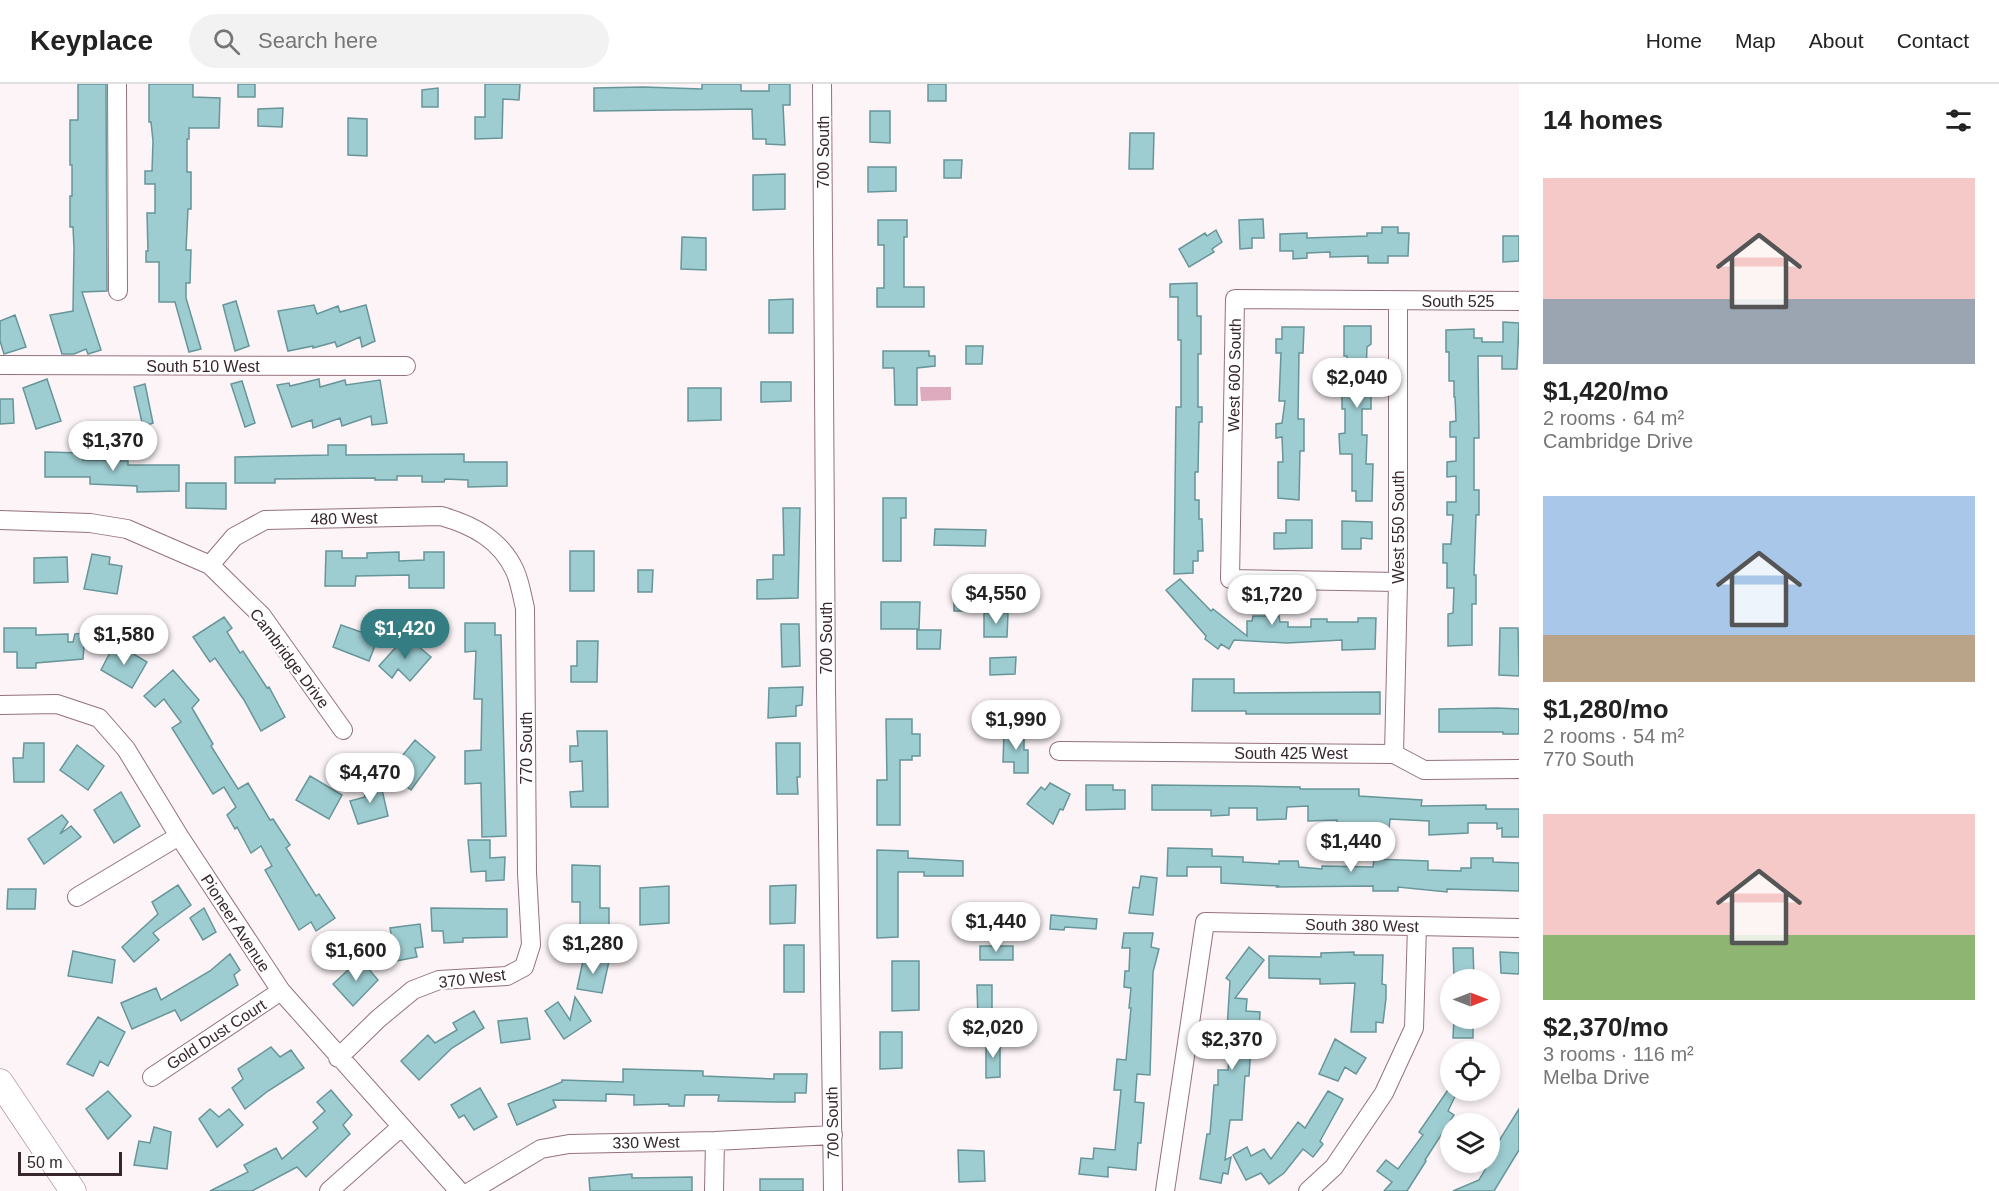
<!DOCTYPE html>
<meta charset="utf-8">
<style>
:root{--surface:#fff;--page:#f2f2f2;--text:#222;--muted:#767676;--line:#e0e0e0;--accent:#347d83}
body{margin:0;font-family:Arial,sans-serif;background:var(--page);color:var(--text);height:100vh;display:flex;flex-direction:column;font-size:22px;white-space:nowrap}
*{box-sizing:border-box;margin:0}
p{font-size:20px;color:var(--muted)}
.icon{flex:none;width:33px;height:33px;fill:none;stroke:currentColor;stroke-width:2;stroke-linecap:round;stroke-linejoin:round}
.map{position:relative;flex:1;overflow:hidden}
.details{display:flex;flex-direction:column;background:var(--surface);width:480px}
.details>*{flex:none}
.needle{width:39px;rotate:90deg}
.tools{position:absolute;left:1440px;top:885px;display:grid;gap:12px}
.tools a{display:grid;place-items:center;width:60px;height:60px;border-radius:50%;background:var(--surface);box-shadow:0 3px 9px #0003;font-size:30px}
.scale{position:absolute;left:18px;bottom:15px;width:104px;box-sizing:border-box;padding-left:6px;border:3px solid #37272d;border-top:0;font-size:16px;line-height:21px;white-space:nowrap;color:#37272d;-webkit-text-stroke:4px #fff;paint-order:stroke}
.price{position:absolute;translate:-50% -51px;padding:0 14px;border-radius:21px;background:#fff;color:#222;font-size:20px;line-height:39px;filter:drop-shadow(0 2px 3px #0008)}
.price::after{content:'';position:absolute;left:50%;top:36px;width:18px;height:14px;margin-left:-9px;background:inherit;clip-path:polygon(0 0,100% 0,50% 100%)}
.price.on{background:var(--accent);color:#fff}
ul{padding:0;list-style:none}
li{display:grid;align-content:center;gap:12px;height:318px;padding:0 24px}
li span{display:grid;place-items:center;height:186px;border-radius:0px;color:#555}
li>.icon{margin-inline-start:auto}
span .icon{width:108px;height:108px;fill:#fffc;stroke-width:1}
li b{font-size:26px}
h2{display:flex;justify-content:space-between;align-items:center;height:72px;padding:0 24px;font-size:26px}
header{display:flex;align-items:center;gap:36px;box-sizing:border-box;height:84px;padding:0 30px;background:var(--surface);border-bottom:2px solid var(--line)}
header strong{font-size:28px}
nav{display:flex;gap:33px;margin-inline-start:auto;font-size:21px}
.search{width:420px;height:54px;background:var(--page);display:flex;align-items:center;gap:15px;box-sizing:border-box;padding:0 21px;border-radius:33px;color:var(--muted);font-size:22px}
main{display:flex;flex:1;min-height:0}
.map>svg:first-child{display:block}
</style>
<header>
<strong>Keyplace</strong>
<div class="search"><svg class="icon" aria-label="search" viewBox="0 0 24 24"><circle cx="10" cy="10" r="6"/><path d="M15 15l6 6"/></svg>Search here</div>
<nav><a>Home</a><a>Map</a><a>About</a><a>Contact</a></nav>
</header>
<main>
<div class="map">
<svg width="1519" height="1107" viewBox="0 0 1519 1107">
<rect width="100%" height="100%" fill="#fcf4f7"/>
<path fill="#deabbe" d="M920,303h31v13l-30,1z"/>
<path fill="#9ecdd1" stroke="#679599" stroke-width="1.5" d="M78,0h28l1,207 -25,1 19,58 -13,4 -2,-5 -12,5h-12l-12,-39 23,-4 1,-63 -1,-21h-3v-31h2v-31h-2v-45h8z
M149,0h44v13l27,1 -1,30h-30v11h-2v33h4v37h-3l-2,41h5l-1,33h-4v15l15,51 -12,3 -14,-50h-16v-40h-13v-11h2l-1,-38h8v-29h-10v-13h7l1,-30 -2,-19h-2z
M238,0h17v13h-17z
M485,0h35l-1,16 -16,-1 -1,39 -27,1v-22h10z
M702,0h39v7h28v-7h21v21h-7l2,40 -19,-1v-5h-13l-1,-30 -158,2v-23l49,-1 59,2z
M928,0h18v17h-18z
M438,4v19h-16v-17z
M283,24l-1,19 -24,-1v-17z
M870,27h20v32l-20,-1z
M348,34l19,1v37l-19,-1z
M1130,49h24l-1,36h-24z
M944,76h18l-1,18h-17z
M868,83h28v24l-28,1z
M785,90v35l-32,1v-35z
M1263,135l1,19h-12v10l-12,1 -1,-29z
M878,136h29v17h-3v50h20v20h-47v-19h7v-43h-6z
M1382,143h16v6h11l-1,23h-20v7h-20v-7l-38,1v-5l-23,1v5l-14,1v-8h-13v-17l27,-1v5l60,-2v-3h15z
M1216,146l6,12 -10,7 2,3 -25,15 -10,-18 26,-16 2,3z
M1503,152h16v25l-16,1z
M682,153l24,1v32l-25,-1z
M1197,199v33h4v38h-3v53h4v15h-3l-1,50h-3v28h4v19h3l1,32h-5v10h-5v12l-19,1 2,-167h5v-67h-3v-43h-8v-13z
M793,215v34h-24v-33z
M236,217l13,45 -14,5 -12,-46z
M314,221l3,9 21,-8 2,6 26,-7 9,36 -13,6 -2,-10 -23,10 -2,-5 -22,6v-2l-25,5 -10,-40z
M15,231l11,32 -22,7 -4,-13v-20z
M1503,238l16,1 -2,46h-15v-13h-24l1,82h-5v52h5v25h-3l-2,60h2v29h-4v41l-24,1v-32l5,-1 1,-25h-7v-25h-4v-19h8l2,-29h-6v-13h9v-26l-9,1v-15l9,-1v-24h-6v-15l6,-1 -1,-24h-1v-16h-5v-29h-3v-22l28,-1v9h8v4h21z
M1344,242h27v18l-4,3 -1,25h2v10h3v27h-9v26h5l-1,29h7l-1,37h-16v-10h-4v-37h-12l-1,-20 6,-1v-24h-3v-25h5v-28h-3z
M1282,243h22l-1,26h-4l-1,66h6v32h-4l-1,49 -21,-2v-36h5l-1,-25 -6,1v-14l6,-1 3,-22h-6l2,-48h-5v-14h6z
M966,262h17l-1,18h-16z
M883,267h46v5h6v10l-18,2v37h-22l-1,-37h-11z
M47,295l14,42 -25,8 -13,-41z
M319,295l1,8 25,-7 1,5 34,-5 7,43 -15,2 -1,-9 -29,10 -2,-8 -27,10 -1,-8 -20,7 -15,-42 12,-2 1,3z
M242,297l13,42 -10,4 -14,-43z
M761,298h30v19l-30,1z
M145,300l8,39 -10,4 -9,-40z
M688,304h33v32l-33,1z
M0,315h13l1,24 -14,1z
M328,361h18v10l118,-1v8h43v24l-39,1v-7l-23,-1 -1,3h-22v-6h-25v4h-22v-2l-100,1v4h-40v-26l93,-2z
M45,368l38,1v7l45,1v4h51v26l-42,1v-6l-47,-2v-7h-45z
M186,399h40v26l-40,-1z
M883,414h23v20h-5v43h-18z
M783,424h17l-2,90 -41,1v-19l16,-1v-24h11z
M1286,436h26v28l-38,1v-16h12z
M1342,437l30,1v17l-11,-1v11h-19z
M935,445l51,1 -1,16 -51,-1z
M326,467h16v7h25v-5l32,-1v9l25,-1v-8h20v36h-35v-13l-53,1 -1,10h-30z
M570,467h24v40h-24z
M92,470l18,3 -1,7 13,2 -5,28 -33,-5z
M67,473l1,25 -34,1v-25z
M638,486h15l-1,22h-14z
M1180,495l31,32 2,-2 34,27v-15h5l1,-5h26l1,6h8v5h23v-8h16v3h31v-4h18l-1,31 -33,1v-10l-55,3 -53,-3 -5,9 -8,-5 -3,5 -13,-10 1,-3 -40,-46z
M954,509h14v18h-14z
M881,518h39l-1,27h-38z
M984,529h24l-1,24h-23z
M224,533l8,11 -5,4 13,21 3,-2 24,37 2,-1 16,30 -24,14 -17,-31 -29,-42 -5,4 -17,-25z
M465,539h30v12h6l5,201 -24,1 -1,-54 -16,1v-33l16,-1 1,-51h-8l2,-48 -11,1z
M781,540h18l1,42 -18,1z
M341,541l37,13 -9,23 -36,-14z
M4,544h32v7l32,-1v8h5l2,-8 10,-1 -2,26 -47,4v5h-19v-16h-13z
M1500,544h18l1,48 -20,-1z
M917,546h24l-1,19h-23z
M406,552l25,21 -21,24 -12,-12 -6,9 -13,-12z
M577,557h21l-1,41h-26v-16h6z
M115,559l32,19 -15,26 -31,-18z
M1016,573l-1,17 -25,1v-17z
M173,586l26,30 -7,8 21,36 -2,2 27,43 10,-6 22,37 3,-1 17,26 -4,3 30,48 3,-2 16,24 -19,13 -5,-9 -12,8 -34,-60 7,-4 -11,-20 -10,7 -14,-26 -2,2 -8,-14 9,-8 -12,-20 -11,7 -41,-66 9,-6 -17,-23 -9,8 -11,-11z
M1193,595h41v14l146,-1v22h-134v-3h-54z
M803,603l-1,18 -6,1v10l-28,2 1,-30z
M1497,624l22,1v25h-16v-2h-64v-23z
M886,635h26v15h8v22h-8v4h-12v65h-23v-45h10z
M577,647h30l1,76h-37l-1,-15 13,-1 -1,-30 -12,1v-16h8z
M1004,648h20v18h4v23h-14v-11h-11z
M415,656l20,17 -24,33 -22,-18z
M24,659h20v39h-30l-1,-24h10z
M776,659h24v34h-3l1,17h-21z
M77,661l27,21 -16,24 -28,-20z
M310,692l32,19 -13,24 -33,-19z
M380,697l8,35 -30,8 -8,-23 15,-4 -2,-13z
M1050,699l20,11 -7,16 -3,-1 -7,15 -26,-20 14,-17 4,3z
M1086,701h27v5h12v19l-39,1z
M1152,701l98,1 50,1v2h59v7l63,4 -1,6 65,-1v4h33v28h-17v-9l-5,1v-6h-29v10l-39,2v-14l-39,-2 -1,10 -30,-1v2l-22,1v-11l-29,1v-15l-21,1 -1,12 -29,1v-12h-28v7l-18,1v-6h-59z
M121,708l19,34 -26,17 -20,-33z
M62,731l6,7 -8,12 11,-8 10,11 -37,27 -16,-25z
M468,756h22v18l15,-1 -1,23 -18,1v-10l-15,1z
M1168,764l44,1v7l31,1v5l36,2v-3h19l1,6 23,2v-3l51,1 1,-8 54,2v9l33,1v-3h10v-10h22v4l26,1v28l-72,-2v3l-49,-5v4h-25v-5l-96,1 1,-1 -57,-3v-16h-34v9h-20z
M877,766l31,1v7l55,3v15h-39v-4h-26v65l-21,1z
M572,781l28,1v42h9v34h-29v-40h-8z
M1141,792l16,2 -4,37 -24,-2 4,-26 6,1z
M178,801l13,20 -38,28 6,7 -25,22 -12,-15 36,-33 -6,-12z
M796,801l-1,38 -25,1v-38z
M669,802v37l-29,2v-37z
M8,805h28l-1,20h-28z
M204,824l12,24 -13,8 -13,-22z
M431,824l76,1v28l-44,1v4l-19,1 -1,-12h-11z
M980,824h23v17h-24z
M1051,831l46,4 -1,10 -31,-2 -1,3 -14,-1z
M420,840l3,23 -8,1 2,9 -21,4 -6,-33z
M1124,849h29l-2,14 8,2 -6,23 -3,103 -13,-1 -2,28 9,1 -3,40h-3l-2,27 -28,-3v10l-29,-3 2,-16 12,1 1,-11 21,2 6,-60h-7l3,-31 9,1 5,-52h-2l2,-20 -7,-1 1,-16h4l1,-23h-8z
M784,861h20v47h-20z
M980,862h33v14h-33z
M1249,863l15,13 -29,38 12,1 -1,12 14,1 -1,19 -7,-1 -3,46h-4l-3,44h-12l-5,40 6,-3 -3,17 -5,-1 -2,10 -21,-4 7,-45h3l4,-49h4v-15h10l3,-41h-4l3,-48 -4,-3z
M1453,864h20l1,32h-20z
M73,867l42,9 -3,23 -44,-7z
M1354,868v3h29l-1,29 4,1v13l-3,25 -7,-1v10h-25l4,-49 -35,1v-5l-51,-1v-22l52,1v-4z
M1500,868l19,1v21l-18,-1z
M230,870l10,16 -6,5 4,10 -57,36 -6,-11 -43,19 -11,-26 35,-15 5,12 49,-29z
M584,872l25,5 -7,32 -25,-4z
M360,875l18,21 -25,26 -20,-22z
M892,877h27v49l-27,1z
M977,901h15v36h-14z
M575,913l16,24 -27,18 -19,-28 13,-9 12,18z
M474,927l10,17 -32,20 -33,32 -18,-19 27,-26 7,8 22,-13 -4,-7z
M98,933l27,15 -17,34 -8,-5 -7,15 -26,-12z
M527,934l3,21 -29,4 -3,-22z
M1454,934h19v20h-20z
M880,948h22v36l-22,1z
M1335,955l31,19 -10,16 -11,-7 -7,14 -19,-7z
M986,957h14v36l-14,1z
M271,963l9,10 11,-7 13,18 -36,23 -23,18 -13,-21 11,-9 -5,-10z
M623,985l80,2v5l71,3v-5h33l-1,19h-11v9h-21l-56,-1 1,-6h-34l-1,11h-15v-2l-35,1v-10l-28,-1v7l-53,-1 3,7 -39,18 -9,-21 54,-22v-2l61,2z
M1450,1003v3h8l-10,21 6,4 -29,45 1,1 -19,30h-23l8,-9 -15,-11 9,-11 12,9 25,-34 -4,-3z
M480,1004l17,29 -23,13 -10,-15 -5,3 -8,-13z
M331,1006l21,25 -9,10 7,9 -44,43 -9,-10 -45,24h-42l38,-19 -4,-7 32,-17 6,11 36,-31 -5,-6 12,-11 -8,-9z
M108,1007l23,25 -23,23 -22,-30z
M1328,1007l15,8 -23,42 3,3 -10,13 -10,-8 -19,24 -15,11 -8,-11 -15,7 -13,-25 14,-8 4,9 13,-7 7,10 27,-37 7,6z
M210,1025l9,8 10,-8 14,16 -26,22 -18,-28z
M1519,1025v41l-25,41h-41l26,-11 16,-27 -3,-1z
M154,1043l17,5 -4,37 -33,-4 5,-24 11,2z
M958,1066l26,1 1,30 -26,1z
M632,1090v4l60,-1v14h-102l-1,-13z
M760,1095h43v12h-43z"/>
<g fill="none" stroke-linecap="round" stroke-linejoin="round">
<g stroke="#95717e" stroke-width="20">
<path id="minor" d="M117,0l1,207
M822,0l4,605 7,502
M0,281l406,1
M0,436l90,3 37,6 83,36 52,51 81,114
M210,481l24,-28 31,-17 176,-4c32,9 60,24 74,55 5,11 7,25 10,37l2,265 4,72 -7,22 -17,9 -68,4 -26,10 -35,29 -40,39
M1398,498l-168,-3 5,-280 284,2
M0,621l57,-1 42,14 27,31 53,87 102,155 178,200
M1059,667l335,3 30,16 95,-1
M1394,670l4,-172v-282
M77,813l102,-61
M152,993l129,-86
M329,1107l72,-64
M471,1107l70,-42 28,-5 146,-3 118,-6
M714,1107l1,-50
M1165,1107l40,-269 314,6
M1308,1107l26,-24 50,-74 30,-65 3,-102"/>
</g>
<g stroke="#95717e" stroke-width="27">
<path id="highway" d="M0,998l73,109"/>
</g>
<use href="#minor" stroke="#fff" stroke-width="18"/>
<use href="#highway" stroke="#fff" stroke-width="26"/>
</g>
<g text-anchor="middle" stroke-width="4.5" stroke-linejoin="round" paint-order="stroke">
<g font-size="16" fill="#37272d" stroke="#fff">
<text transform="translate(823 68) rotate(-90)" y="6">700 South</text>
<text x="1458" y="223">South 525</text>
<text x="203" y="288">South 510 West</text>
<text transform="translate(1234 291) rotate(-89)" y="6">West 600 South</text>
<text transform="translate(344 434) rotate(-1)" y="6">480 West</text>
<text transform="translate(1398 443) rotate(-90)" y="6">West 550 South</text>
<text transform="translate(826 554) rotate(-90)" y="6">700 South</text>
<text transform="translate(290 574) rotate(53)" y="6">Cambridge Drive</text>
<text transform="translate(526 664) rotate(-90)" y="6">770 South</text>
<text x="1291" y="675">South 425 West</text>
<text transform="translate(236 839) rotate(57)" y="6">Pioneer Avenue</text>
<text transform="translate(1362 841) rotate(1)" y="6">South 380 West</text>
<text transform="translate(472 894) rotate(-7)" y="6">370 West</text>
<text transform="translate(216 950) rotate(-33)" y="6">Gold Dust Court</text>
<text transform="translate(832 1039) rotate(-91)" y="6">700 South</text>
<text transform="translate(646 1058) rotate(-1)" y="6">330 West</text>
</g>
</g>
</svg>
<div class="tools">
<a><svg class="needle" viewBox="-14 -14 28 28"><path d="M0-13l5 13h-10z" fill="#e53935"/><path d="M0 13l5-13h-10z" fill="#767676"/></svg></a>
<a><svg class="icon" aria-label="locate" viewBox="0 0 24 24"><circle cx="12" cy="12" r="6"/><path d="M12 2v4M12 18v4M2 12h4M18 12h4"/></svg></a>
<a><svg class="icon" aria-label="layers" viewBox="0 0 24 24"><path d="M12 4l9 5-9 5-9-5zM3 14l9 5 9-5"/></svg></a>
</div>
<div class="scale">50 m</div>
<b class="price" style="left:1357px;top:325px">$2,040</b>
<b class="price" style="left:113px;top:388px">$1,370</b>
<b class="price" style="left:996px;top:541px">$4,550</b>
<b class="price" style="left:1272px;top:542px">$1,720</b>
<b class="price on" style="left:405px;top:576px">$1,420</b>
<b class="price" style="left:124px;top:582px">$1,580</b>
<b class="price" style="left:1016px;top:667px">$1,990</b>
<b class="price" style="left:370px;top:720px">$4,470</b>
<b class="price" style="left:1351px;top:789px">$1,440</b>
<b class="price" style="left:996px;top:869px">$1,440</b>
<b class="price" style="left:593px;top:891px">$1,280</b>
<b class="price" style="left:356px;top:898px">$1,600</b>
<b class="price" style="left:993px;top:975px">$2,020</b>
<b class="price" style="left:1232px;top:987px">$2,370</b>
</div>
<section class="details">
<h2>14 homes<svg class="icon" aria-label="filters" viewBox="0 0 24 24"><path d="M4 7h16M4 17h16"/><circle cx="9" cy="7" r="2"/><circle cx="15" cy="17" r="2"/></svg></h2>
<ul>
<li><span style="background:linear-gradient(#f6c9c9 65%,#9aa5b1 0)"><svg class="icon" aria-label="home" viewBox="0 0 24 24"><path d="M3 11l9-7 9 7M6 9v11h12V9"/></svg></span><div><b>$1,420/mo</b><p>2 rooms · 64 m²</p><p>Cambridge Drive</p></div></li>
<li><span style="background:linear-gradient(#a9c7e8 75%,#b9a48a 0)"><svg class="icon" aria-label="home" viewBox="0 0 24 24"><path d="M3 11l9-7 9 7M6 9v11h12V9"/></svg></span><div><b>$1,280/mo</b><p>2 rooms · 54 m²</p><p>770 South</p></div></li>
<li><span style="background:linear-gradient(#f6c9c9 65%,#8fb573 0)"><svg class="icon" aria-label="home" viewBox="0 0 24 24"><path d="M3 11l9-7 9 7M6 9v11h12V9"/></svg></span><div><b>$2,370/mo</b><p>3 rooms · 116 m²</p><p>Melba Drive</p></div></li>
</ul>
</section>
</main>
